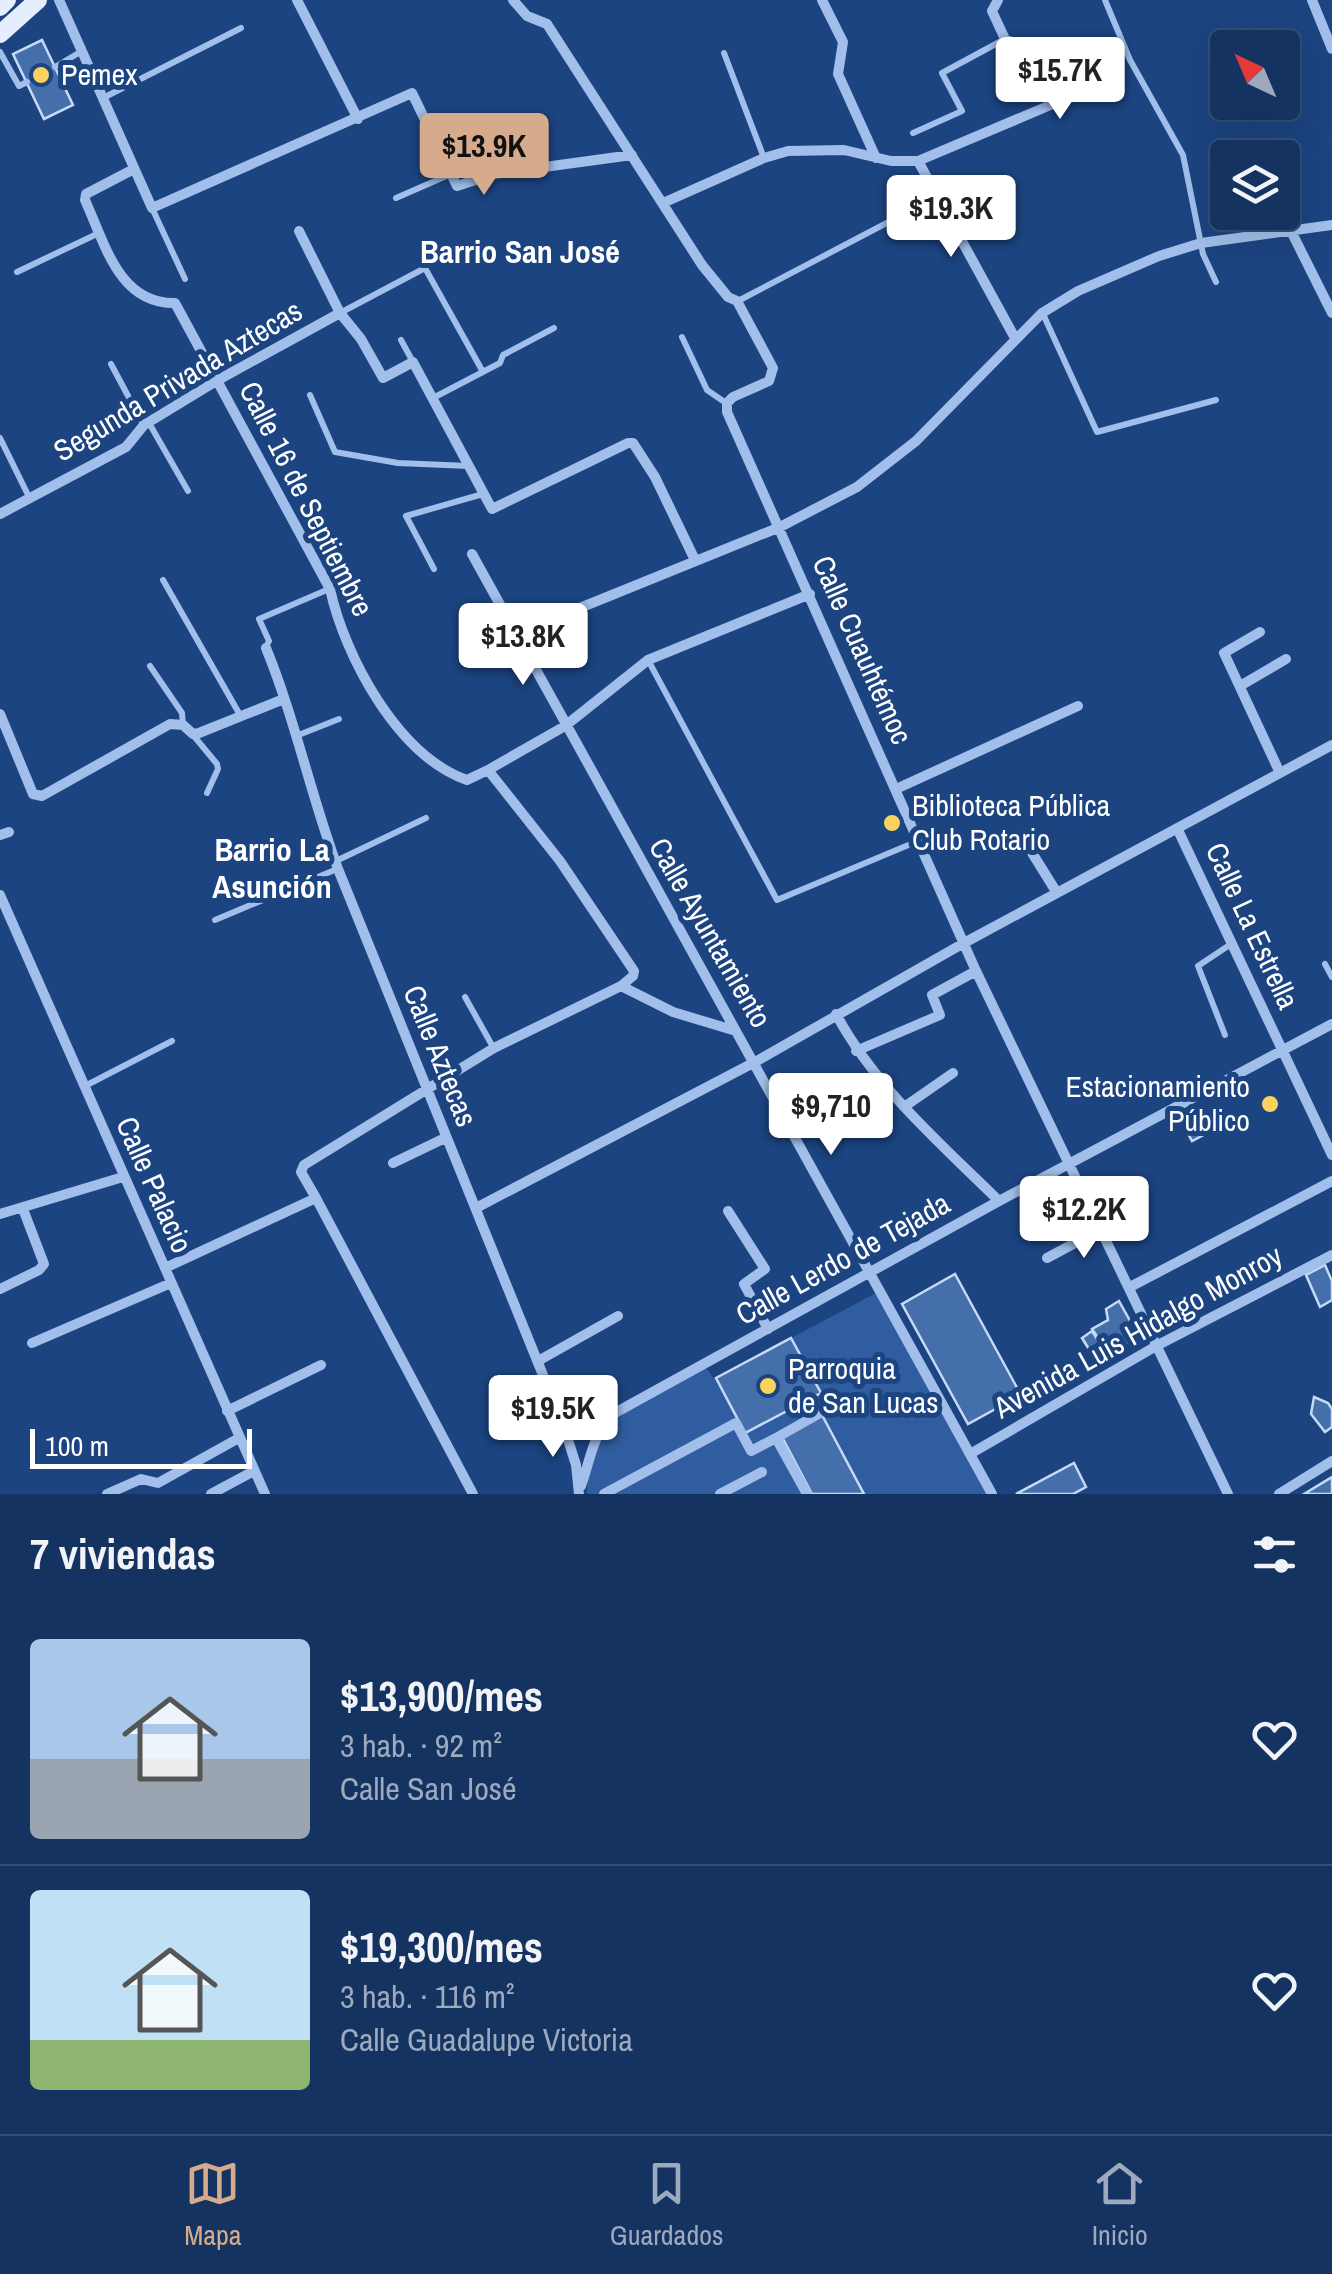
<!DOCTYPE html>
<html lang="es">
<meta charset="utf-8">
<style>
:root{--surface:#153361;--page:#1e3b67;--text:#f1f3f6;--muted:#9daabd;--line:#344e76;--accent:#d6ab8b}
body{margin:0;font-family:"Archivo Narrow",sans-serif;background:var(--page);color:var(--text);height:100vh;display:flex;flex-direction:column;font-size:38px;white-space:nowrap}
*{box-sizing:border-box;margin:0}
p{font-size:32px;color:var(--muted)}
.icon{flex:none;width:55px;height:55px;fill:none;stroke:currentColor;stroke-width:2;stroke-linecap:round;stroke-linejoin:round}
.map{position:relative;height:1494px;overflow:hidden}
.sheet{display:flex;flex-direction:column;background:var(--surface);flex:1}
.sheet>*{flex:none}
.needle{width:65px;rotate:316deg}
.controls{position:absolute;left:1210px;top:30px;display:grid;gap:20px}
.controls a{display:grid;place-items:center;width:90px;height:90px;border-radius:10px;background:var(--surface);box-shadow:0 10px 40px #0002,0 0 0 2px var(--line);font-size:50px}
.scale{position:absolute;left:30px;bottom:25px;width:222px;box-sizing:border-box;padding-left:10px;border:5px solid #fff;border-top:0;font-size:28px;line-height:35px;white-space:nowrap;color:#fff;-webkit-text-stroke:8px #1c4481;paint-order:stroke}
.price{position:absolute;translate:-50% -85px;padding:0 22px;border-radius:10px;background:#fff;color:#222;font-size:32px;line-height:65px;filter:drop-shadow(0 2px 5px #0008)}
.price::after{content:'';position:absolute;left:50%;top:60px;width:30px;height:22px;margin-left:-15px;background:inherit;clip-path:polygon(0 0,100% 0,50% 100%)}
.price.current{background:var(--accent);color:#111}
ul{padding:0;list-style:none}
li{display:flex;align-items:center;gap:30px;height:250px;padding:0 30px}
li+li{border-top:2px solid var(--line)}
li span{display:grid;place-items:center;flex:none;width:280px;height:200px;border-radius:10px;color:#555}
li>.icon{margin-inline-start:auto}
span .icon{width:120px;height:120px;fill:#fffc;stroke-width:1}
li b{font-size:42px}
h2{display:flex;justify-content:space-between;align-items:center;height:120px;padding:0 30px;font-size:42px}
.tab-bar{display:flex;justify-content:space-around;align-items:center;height:140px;border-top:2px solid var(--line);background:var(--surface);font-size:28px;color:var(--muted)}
.tab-bar a{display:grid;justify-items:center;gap:5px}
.tab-bar .current{color:var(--accent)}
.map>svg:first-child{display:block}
</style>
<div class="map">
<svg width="1332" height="1494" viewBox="0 0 1332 1494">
<rect width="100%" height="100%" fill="#1c4481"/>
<path fill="#305da0" d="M876,1293l111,201h-400c1,-24 6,-54 24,-73 14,-15 73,-43 94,-55l9,13z"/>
<path fill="#456fab" stroke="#c6daf7" stroke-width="2.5" d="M42,40l31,65 -29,14 -31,-65z
M1201,1107l12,23 -21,11 -7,-13 12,-6 -5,-10z
M1325,1265l7,16v19l-12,7 -14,-32z
M955,1274l66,121 -53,29 -66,-120z
M1119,1301l20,36 -31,15 -16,-23 16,-9 -2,-11z
M1092,1331l14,22 -11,6 -13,-21z
M791,1338l30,55 -76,40 -29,-55z
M1314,1397l14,6 4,6v18l-7,5 -14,-18z
M822,1415l42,79h-52l-30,-57z
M1074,1463l12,24 -13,7h-57z
M1332,1477v17h-28z"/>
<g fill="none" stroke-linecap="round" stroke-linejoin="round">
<path stroke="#a1bfea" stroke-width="6" d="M1105,0l25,60 53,95 20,99 13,28
M0,52l19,34 8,-4
M724,53l40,105
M55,67l27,-16
M103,98l138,-70
M913,133l49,-22 -20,-38 63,-34
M396,198l55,-24
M152,208l33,71
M17,272l82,-39
M738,301l202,-106
M340,313l85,-45 58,104
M1043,314l54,118 119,-32
M682,337l25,53 19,13
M401,340l12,22
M111,364l32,60
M310,395l25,57 63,11 71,3
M433,398l67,-35 3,-8 51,-27
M149,423l39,68
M0,438l30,61
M434,569l-28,-53 77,-22
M163,580l77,135
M266,647l3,-6 -10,-22 70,-30
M648,660l129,240 141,-59
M150,666l32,47 1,12
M193,735l24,29 1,5 -11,24
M296,736l43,-17
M336,861l90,-43
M215,920l122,-51
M1325,964l7,13
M465,997l28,50
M1225,1035l-27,-69 33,-22
M85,1086l87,-45"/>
<path stroke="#a1bfea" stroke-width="10" d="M59,0l93,208 260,-115 45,93 37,-12 138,-19
M297,0l61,119
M513,0l14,16 20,8 155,241 26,32 9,4 36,67 -4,13 -36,16 -6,6v9l249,559 252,523
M822,0l21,42 -5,32 38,84
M1312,0l20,49
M918,161l97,177
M134,169l-48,25 -1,6c20,44 34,104 90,103l155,286c15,68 68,167 137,191l21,-10 72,91 74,110 -1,5 -12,10 -127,62 -190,117 -3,7 15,26 -151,70
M663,203l101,-45 24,-7 56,-1 47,11h27l142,-60 -26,-50 -29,-12 -13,-28 6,-11
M299,231l41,82 21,26 22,39 30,-16 79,147 136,-66h5l22,34 40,83
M1291,231l41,82
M0,514l126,-67 18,-22 74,-45 122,-67
M472,554l520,940
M1260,632l-36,21 56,120
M518,633l262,-106 77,-40 59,-46 126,-128 36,-22 81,-35 42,-13 131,-18
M266,648c29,71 45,148 72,221l226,558 12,38 3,29
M1240,686l46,-27
M0,714l33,80 9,2 128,-72 13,1 10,9 6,-1 85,-34
M488,770l77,-44 83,-66 162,-66
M896,789l182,-83
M1177,828l155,327
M0,835l9,-3
M1021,835l36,58
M0,895l265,599
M621,986l52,26 63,19
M836,1014c39,73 104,129 163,187
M856,1051l84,-36 -8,-20 44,-24
M904,1107l49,-34
M393,1163l52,-25
M316,1198l157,296
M476,1208l279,-146 209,-119 368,-198
M728,1211l37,58 -21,15 24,45
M1037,1213l45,-23
M0,1214l123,-37
M1047,1258l54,-29
M1130,1287l202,-106
M0,1289l39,-19 5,-6 -21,-55
M32,1343l139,-60
M538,1361l80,-45
M227,1411l94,-46
M776,1438l53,-30
M970,1454l188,-109 174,-90
M581,1486c9,-25 12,-53 32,-72l386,-213 333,-177
M107,1494l34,-15 17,4 81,-45
M211,1494l43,-23
M604,1494l132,-71 15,28 25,-13 31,56
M720,1494l42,-22
M1279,1494l53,-33"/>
<path stroke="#e5eefe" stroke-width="18" d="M0,7l7,-7
M0,34l38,-34"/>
</g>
<g fill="#fad35f" stroke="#1c4481" stroke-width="4">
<circle cx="41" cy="75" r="10"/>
<circle cx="892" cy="823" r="10"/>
<circle cx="1270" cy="1104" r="10"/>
<circle cx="768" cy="1386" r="10"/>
</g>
<g text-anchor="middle" stroke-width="10" stroke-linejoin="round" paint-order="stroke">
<g font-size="30" fill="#fff" stroke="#1c4481" text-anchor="start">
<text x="61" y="85">Pemex</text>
<text x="912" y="816">Biblioteca Pública<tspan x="912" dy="34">Club Rotario</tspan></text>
<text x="1250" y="1097" text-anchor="end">Estacionamiento<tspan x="1250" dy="34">Público</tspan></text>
<text x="788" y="1379">Parroquia<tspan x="788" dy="34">de San Lucas</tspan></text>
</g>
<g font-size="30" fill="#fff" stroke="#1c4481">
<text transform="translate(178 381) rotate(-31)" y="10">Segunda Privada Aztecas</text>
<text transform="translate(306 499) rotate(63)" y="10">Calle 16 de Septiembre</text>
<text transform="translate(862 650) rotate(66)" y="10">Calle Cuauhtémoc</text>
<text transform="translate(1252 926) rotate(65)" y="10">Calle La Estrella</text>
<text transform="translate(710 933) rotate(60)" y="10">Calle Ayuntamiento</text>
<text transform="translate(440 1056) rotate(68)" y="10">Calle Aztecas</text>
<text transform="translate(154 1185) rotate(66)" y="10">Calle Palacio</text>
<text transform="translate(843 1259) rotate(-29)" y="10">Calle Lerdo de Tejada</text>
<text transform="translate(1138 1332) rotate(-29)" y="10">Avenida Luis Hidalgo Monroy</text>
</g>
<g font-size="32" font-weight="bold" fill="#fff" stroke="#1c4481">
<text x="520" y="263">Barrio San José</text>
<text x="272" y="861">Barrio La<tspan x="272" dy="37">Asunción</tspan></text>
</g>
</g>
</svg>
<div class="controls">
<a><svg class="needle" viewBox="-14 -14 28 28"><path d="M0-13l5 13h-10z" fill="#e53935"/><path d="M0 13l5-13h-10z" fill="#9daabd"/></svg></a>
<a><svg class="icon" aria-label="layers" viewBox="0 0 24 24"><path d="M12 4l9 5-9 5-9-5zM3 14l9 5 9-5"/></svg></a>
</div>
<div class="scale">100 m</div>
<b class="price" style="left:1060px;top:122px">$15.7K</b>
<b class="price current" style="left:484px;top:198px">$13.9K</b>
<b class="price" style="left:951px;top:260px">$19.3K</b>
<b class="price" style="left:523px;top:688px">$13.8K</b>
<b class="price" style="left:831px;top:1158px">$9,710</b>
<b class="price" style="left:1084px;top:1261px">$12.2K</b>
<b class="price" style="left:553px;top:1460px">$19.5K</b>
</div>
<section class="sheet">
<h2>7 viviendas<svg class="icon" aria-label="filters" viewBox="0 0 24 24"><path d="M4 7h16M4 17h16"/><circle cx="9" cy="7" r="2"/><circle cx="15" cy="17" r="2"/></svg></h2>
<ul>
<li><span style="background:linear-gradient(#a9c7e8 60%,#9aa5b1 0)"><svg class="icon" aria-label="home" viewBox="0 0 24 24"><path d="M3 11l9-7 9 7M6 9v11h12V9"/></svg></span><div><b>$13,900/mes</b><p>3 hab. · 92 m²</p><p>Calle San José</p></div><svg class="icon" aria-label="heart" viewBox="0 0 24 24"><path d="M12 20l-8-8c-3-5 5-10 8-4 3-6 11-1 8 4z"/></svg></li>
<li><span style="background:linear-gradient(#bfe0f5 75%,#8fb573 0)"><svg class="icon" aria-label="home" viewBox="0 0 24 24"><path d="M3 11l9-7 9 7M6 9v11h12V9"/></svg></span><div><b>$19,300/mes</b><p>3 hab. · 116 m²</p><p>Calle Guadalupe Victoria</p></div><svg class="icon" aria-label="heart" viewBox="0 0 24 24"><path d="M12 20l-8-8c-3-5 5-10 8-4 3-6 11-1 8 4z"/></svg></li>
</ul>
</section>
<nav class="tab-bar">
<a class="current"><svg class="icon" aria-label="map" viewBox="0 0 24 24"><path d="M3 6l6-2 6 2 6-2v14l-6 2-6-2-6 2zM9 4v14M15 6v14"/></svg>Mapa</a>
<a><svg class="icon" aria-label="saved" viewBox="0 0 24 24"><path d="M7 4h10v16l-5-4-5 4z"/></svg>Guardados</a>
<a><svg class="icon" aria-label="home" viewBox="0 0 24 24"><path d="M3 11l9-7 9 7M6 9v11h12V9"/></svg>Inicio</a>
</nav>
